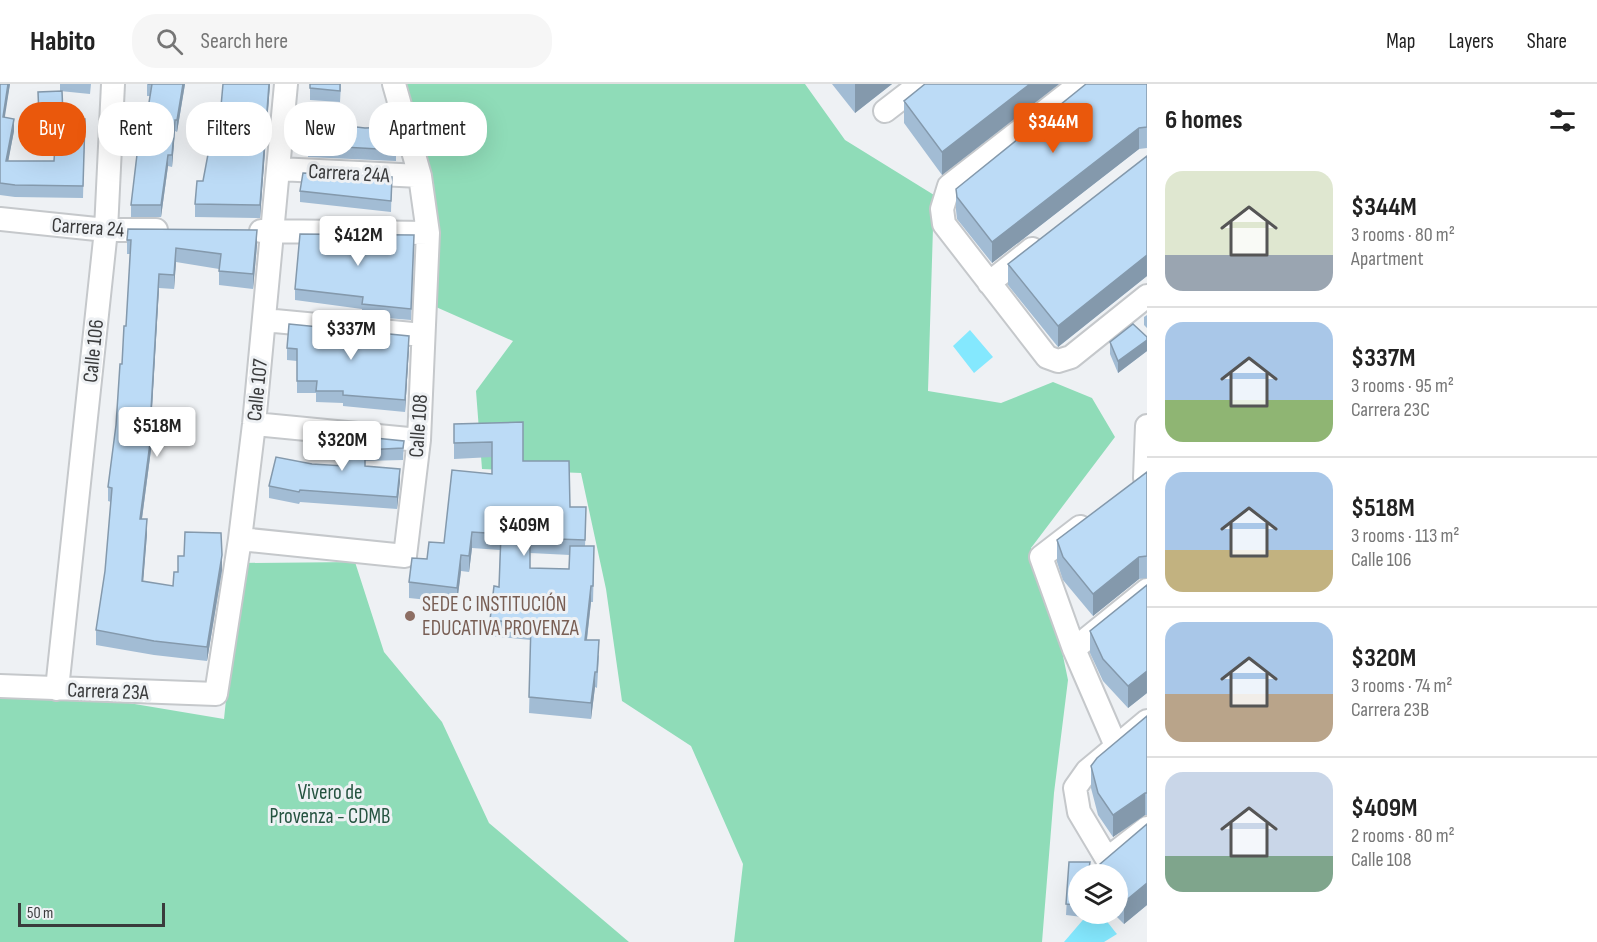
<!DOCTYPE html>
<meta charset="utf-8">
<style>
:root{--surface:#fff;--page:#f6f6f6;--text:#222;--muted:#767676;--line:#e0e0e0;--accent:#ea580c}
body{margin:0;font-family:"Sofia Sans Condensed",sans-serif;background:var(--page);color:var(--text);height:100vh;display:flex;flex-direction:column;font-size:22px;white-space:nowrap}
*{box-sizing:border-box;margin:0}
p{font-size:20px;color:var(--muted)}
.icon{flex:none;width:33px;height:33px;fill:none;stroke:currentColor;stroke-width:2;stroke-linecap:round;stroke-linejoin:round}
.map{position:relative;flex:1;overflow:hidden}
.side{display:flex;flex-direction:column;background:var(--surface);width:450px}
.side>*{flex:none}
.banner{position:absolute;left:18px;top:18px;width:570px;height:54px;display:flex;gap:12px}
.fabs{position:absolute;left:1068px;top:780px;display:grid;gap:12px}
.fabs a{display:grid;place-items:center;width:60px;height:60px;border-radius:50%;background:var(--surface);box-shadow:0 6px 24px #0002;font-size:30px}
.scale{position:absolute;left:18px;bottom:15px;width:147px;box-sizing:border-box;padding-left:6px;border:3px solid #3a3b3c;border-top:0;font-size:16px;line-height:21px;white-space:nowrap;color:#3a3b3c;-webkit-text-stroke:4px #eef1f4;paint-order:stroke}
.price{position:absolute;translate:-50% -51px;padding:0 14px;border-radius:6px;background:#fff;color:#222;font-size:20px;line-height:39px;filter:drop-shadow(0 2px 3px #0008)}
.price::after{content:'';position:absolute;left:50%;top:36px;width:18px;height:14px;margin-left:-9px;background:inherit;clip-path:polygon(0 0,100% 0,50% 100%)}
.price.current{background:var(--accent);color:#fff}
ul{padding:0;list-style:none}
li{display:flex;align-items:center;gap:18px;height:150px;padding:0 18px}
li+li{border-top:2px solid var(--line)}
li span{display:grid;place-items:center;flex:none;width:168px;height:120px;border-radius:18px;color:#555}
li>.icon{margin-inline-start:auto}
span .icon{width:72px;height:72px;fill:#fffc;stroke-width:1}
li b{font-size:26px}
h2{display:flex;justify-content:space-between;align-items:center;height:72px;padding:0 18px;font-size:26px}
.tag{padding:0 21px;border-radius:24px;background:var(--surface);box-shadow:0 6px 24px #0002;font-size:21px;line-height:54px}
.tag.current{background:var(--accent);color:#fff}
header{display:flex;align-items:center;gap:36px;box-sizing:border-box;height:84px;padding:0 30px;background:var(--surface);border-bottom:2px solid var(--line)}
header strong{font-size:28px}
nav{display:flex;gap:33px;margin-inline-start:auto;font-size:21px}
.search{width:420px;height:54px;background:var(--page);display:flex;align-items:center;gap:15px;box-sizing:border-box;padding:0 21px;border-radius:24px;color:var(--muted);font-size:22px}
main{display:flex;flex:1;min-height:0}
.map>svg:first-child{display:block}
</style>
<header>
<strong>Habito</strong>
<div class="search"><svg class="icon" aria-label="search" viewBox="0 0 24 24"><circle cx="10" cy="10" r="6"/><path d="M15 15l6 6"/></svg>Search here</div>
<nav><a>Map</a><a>Layers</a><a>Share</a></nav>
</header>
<main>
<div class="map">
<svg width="1147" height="858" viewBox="0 0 1147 858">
<rect width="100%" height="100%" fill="#eef1f4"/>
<path fill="#8fdcb8" d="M400,0h405l40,56 89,55 -6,196 73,12 52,-21 39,16 23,39 -84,111 15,26 22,106 -14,113 -12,149h-308l9,-78 -52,-118 -69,-45 -16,-112 -25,-116 -99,-4 -6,-78 37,-50 -77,-34z
M355,478l29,90 58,70 47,101 140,119h-629v-251l75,3 149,25 16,-156z"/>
<path fill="#84e8fe" d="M970,246l23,27 -19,16 -21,-27z
M1088,830c15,-1 21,10 29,20l-13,8h-40z"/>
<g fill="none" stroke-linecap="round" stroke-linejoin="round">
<g stroke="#c5c8cb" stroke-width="26">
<path id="minor" d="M1080,0l-131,102 -7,23 2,15 103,133 11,4 13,-4 76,-61
M885,27l35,-27
M278,85l142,7
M0,135l106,11h50
M261,147l167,2
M989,199l43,-34
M264,236l159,15
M254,340l165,16
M1145,394l2,-52
M1080,443l-39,30 33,92 42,97
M240,455l165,17 14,-116 9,-207 -8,-57 -26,-92
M1074,565l73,-59
M0,602l216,8 24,-155 14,-115 32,-340
M57,605l49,-459 7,-146
M1147,637l-60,50 -12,17 4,24 28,47 40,-31"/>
</g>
<use href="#minor" stroke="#fff" stroke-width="22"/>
</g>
<path fill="#a2bcd4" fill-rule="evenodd" d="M0,0h10l-6,33 10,14 -6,30h46l3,-34 -18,1 -1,-36 24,-1 1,26 22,2 -2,79 -68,-1 -15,-2z
M60,0h31l-1,10 -30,-3z
M147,0h38l-8,48 -2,-1 -3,36 -4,-1 -7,51h-30v-12l19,-109h-3z
M270,0l-10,134 -65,-1v-13l8,-23 14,-30z
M310,0h31l-1,18 -30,-2z
M832,0h60l-37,29z
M925,0h134l-117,91 -38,-52v-22z
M1147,0v64l-8,1 -147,114 -35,-44 -1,-9v-21z
M365,44l31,22v11l-88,-4v-12z
M1147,72v120l-89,71 -50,-62v-21z
M392,93l-1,35 -91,-10v-11z
M127,156l130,5 -4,44 -34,-4v-16l-43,-7 -2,27 -15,-1 -8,139 1,15 -10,77 5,15 -4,48 30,4 5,-14 44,-2 -15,91 -53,-6 -58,-10v-15l9,-59 6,-69 -3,-1v-14l8,-62 10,-99 4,-72h-3z
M414,162l-3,74 -49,-4v-7l-67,-9v-11z
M1147,231v13l-3,-3v-8z
M1147,253v14l-29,22 -8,-19v-12z
M409,263l-4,65 -62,-6v-3l-27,-1v-9h-19v-32l-10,-1v-12z
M523,338v39l63,62 -1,23 9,16 -1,40h-2l-4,38 12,16 -2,32 -2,-1 -4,32 -62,-6 2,-73 -41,-4v-16l9,-33 1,-37 -28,-2 -3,24 -8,-1 -4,32 -48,-5v-16l18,-23 17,-16 48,-69v-17l-38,2v-35zM530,469l40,2 -1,14 -39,-1z
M345,351l59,6 -1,19 -38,1v5l35,15 -3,28 -97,-7 -1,2 -30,-6v-12l75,-20z
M1147,388v106l-8,1 -46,37 -30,-36 -6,-18v-22z
M1147,501v108l-19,15 -25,-27 -13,-28v-22z
M1147,632v99h-2l-32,22 -15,-22 -7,-27v-22z
M1147,740v81l-23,19 -10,-10h4v-40h-25v-4z
M1069,778h21v12h-12v40h5l-1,3 -16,-2z"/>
<path fill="#8499ac" d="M8,0h2l-7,45v-12z
M183,0h2l-8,48v-12z
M269,0h1l-10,134v-13z
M855,0h37l-37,29z
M1030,0h29l-117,91v-23z
M14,35v12l-8,42v-12z
M175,36v11l-3,36v-12z
M1139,44v21l-147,114v-21z
M168,71v11l-7,51v-12z
M257,146v15l-4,44v-15z
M176,164v14l-2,27v-14z
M1147,171v21l-89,71v-21z
M159,190v14l-9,154v-15z
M409,252v11l-4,65v-12z
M1147,256v11l-29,22v-12z
M152,344v14l-12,91v-14z
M400,385v12l-3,28v-12z
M147,435v15l-5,62v-15z
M472,448v16l-3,24v-16z
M222,471v15l-15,91v-14z
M461,471v16l-4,32v-15z
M1139,473v22l-46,37v-22z
M591,502v16l-6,53v-15z
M1147,587v22l-19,15v-22z
M595,588v15l-4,32v-16z
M1145,709v22l-32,22v-22z
M1147,799v22l-23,19v-22z"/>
<path fill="#bcdbf6" stroke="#8499ac" stroke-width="1.5" d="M0,0h8l-5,33 11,2 -8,42h48l3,-44 28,2 -2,67 -68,-1 -15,-2z
M148,0h35l-6,36h-2l-3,35h-4l-7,50h-30l10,-84h5l6,-37z
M223,0h46l-9,121 -65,-1 2,-23h6l6,-32 8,2z
M310,0h30v7l-30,-3z
M925,0h105l-88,68 -38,-51z
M1086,0h61v43l-8,1 -147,114 -35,-45 -1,-8z
M62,7l1,24 -24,1 -1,-24z
M312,38l53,6 30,-1 1,23 -88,-5z
M1147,72v99l-89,71 -50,-62z
M303,89l89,4 -1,24 -91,-10z
M128,145l129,1 -4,44 -34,-3 2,-17 -45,-6 -2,27 -15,-1 -9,153 2,1 -12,91h7l-5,62 31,5 1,-14h4v-16h6l1,-24 36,1 1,22 -15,92 -53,-6 -58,-11 9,-59 7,-83 -4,-1 8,-62 4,-61h2l2,-38h2l5,-86h-4z
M300,150l114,1 -3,74 -49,-5 1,-7 -68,-8z
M289,240l120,12 -4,64 -62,-5v-4h-27l1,-10h-20v-32l-10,-1z
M1133,240l14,13v3l-29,21 -8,-19z
M523,338v39h46l1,46h16l-1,33 -55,-2v30l39,1 1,-23h24l-1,40h-2l-6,54h14l-2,32h-2l-4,31 -62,-6 2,-73 -41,-4 4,-34 5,1 2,-53 -29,-2 -3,24 -8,-1 -4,33 -48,-6 3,-24 15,1 2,-17 15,1 8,-73 40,4v-32l-38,1v-19z
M345,351l59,6 -1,7 -38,2v16l35,3 -3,28 -97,-7 -1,2 -30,-6 7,-29 36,7 32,2z
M1147,388v84l-8,1 -46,37 -30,-37 -6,-17z
M1147,501v86l-19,15 -25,-27 -13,-28z
M1147,632v77h-2l-32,22 -15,-22 -7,-27 6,-8z
M1147,740v59l-23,19 -6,-7v-21h-21l-4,-4z
M1069,778h21l-2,12h-10v31l-12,-1z"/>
<circle fill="#8d6e63" stroke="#eef1f4" stroke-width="2" cx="410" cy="532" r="6"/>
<g text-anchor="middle" stroke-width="6" stroke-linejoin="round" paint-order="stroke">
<g font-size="21" fill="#3a3b3c" stroke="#eef1f4">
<text transform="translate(349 89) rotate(3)" y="7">Carrera 24A</text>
<text transform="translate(88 143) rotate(4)" y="7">Carrera 24</text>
<text transform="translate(93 267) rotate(-84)" y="7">Calle 106</text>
<text transform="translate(257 306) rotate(-84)" y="7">Calle 107</text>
<text transform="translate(418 342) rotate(-86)" y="7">Calle 108</text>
<text transform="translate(108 607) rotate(2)" y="7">Carrera 23A</text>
</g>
<g font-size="21" fill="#785e54" stroke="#eef1f4" text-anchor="start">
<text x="422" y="527">SEDE C INSTITUCIÓN<tspan x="422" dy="24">EDUCATIVA PROVENZA</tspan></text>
</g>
<g font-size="21" fill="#265441" stroke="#eef1f4">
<text x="330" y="715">Vivero de<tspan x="330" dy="24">Provenza - CDMB</tspan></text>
</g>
</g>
</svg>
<div class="fabs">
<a><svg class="icon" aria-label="layers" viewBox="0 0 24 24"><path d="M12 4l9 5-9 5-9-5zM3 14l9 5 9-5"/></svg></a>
</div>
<div class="scale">50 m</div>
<b class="price current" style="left:1053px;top:70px">$344M</b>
<b class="price" style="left:358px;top:183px">$412M</b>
<b class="price" style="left:351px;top:277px">$337M</b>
<b class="price" style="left:157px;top:374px">$518M</b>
<b class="price" style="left:342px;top:388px">$320M</b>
<b class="price" style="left:524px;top:473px">$409M</b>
<div class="banner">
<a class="tag current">Buy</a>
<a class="tag">Rent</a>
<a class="tag">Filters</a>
<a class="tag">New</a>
<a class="tag">Apartment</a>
</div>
</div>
<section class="side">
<h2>6 homes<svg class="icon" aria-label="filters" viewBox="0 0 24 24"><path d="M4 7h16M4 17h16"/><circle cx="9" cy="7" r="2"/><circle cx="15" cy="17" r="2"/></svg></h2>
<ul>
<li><span style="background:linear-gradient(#dfe7d0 70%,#9aa5b1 0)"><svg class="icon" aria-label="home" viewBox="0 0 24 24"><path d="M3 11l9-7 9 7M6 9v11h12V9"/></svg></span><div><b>$344M</b><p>3 rooms · 80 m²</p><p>Apartment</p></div></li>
<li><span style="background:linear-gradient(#a9c7e8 65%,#8fb573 0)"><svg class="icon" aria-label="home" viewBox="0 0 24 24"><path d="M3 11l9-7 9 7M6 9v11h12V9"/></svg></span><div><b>$337M</b><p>3 rooms · 95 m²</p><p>Carrera 23C</p></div></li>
<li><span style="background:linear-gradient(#a9c7e8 65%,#c2b280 0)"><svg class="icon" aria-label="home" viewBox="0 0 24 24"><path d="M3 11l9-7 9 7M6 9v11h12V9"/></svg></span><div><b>$518M</b><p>3 rooms · 113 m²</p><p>Calle 106</p></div></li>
<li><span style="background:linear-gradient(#a9c7e8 60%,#b9a48a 0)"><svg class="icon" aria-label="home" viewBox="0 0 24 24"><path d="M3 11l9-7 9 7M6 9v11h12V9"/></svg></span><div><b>$320M</b><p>3 rooms · 74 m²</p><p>Carrera 23B</p></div></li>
<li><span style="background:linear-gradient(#c9d6e8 70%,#7fa58c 0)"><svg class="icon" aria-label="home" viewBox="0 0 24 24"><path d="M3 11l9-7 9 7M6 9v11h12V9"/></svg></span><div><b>$409M</b><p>2 rooms · 80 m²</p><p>Calle 108</p></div></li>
</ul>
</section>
</main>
